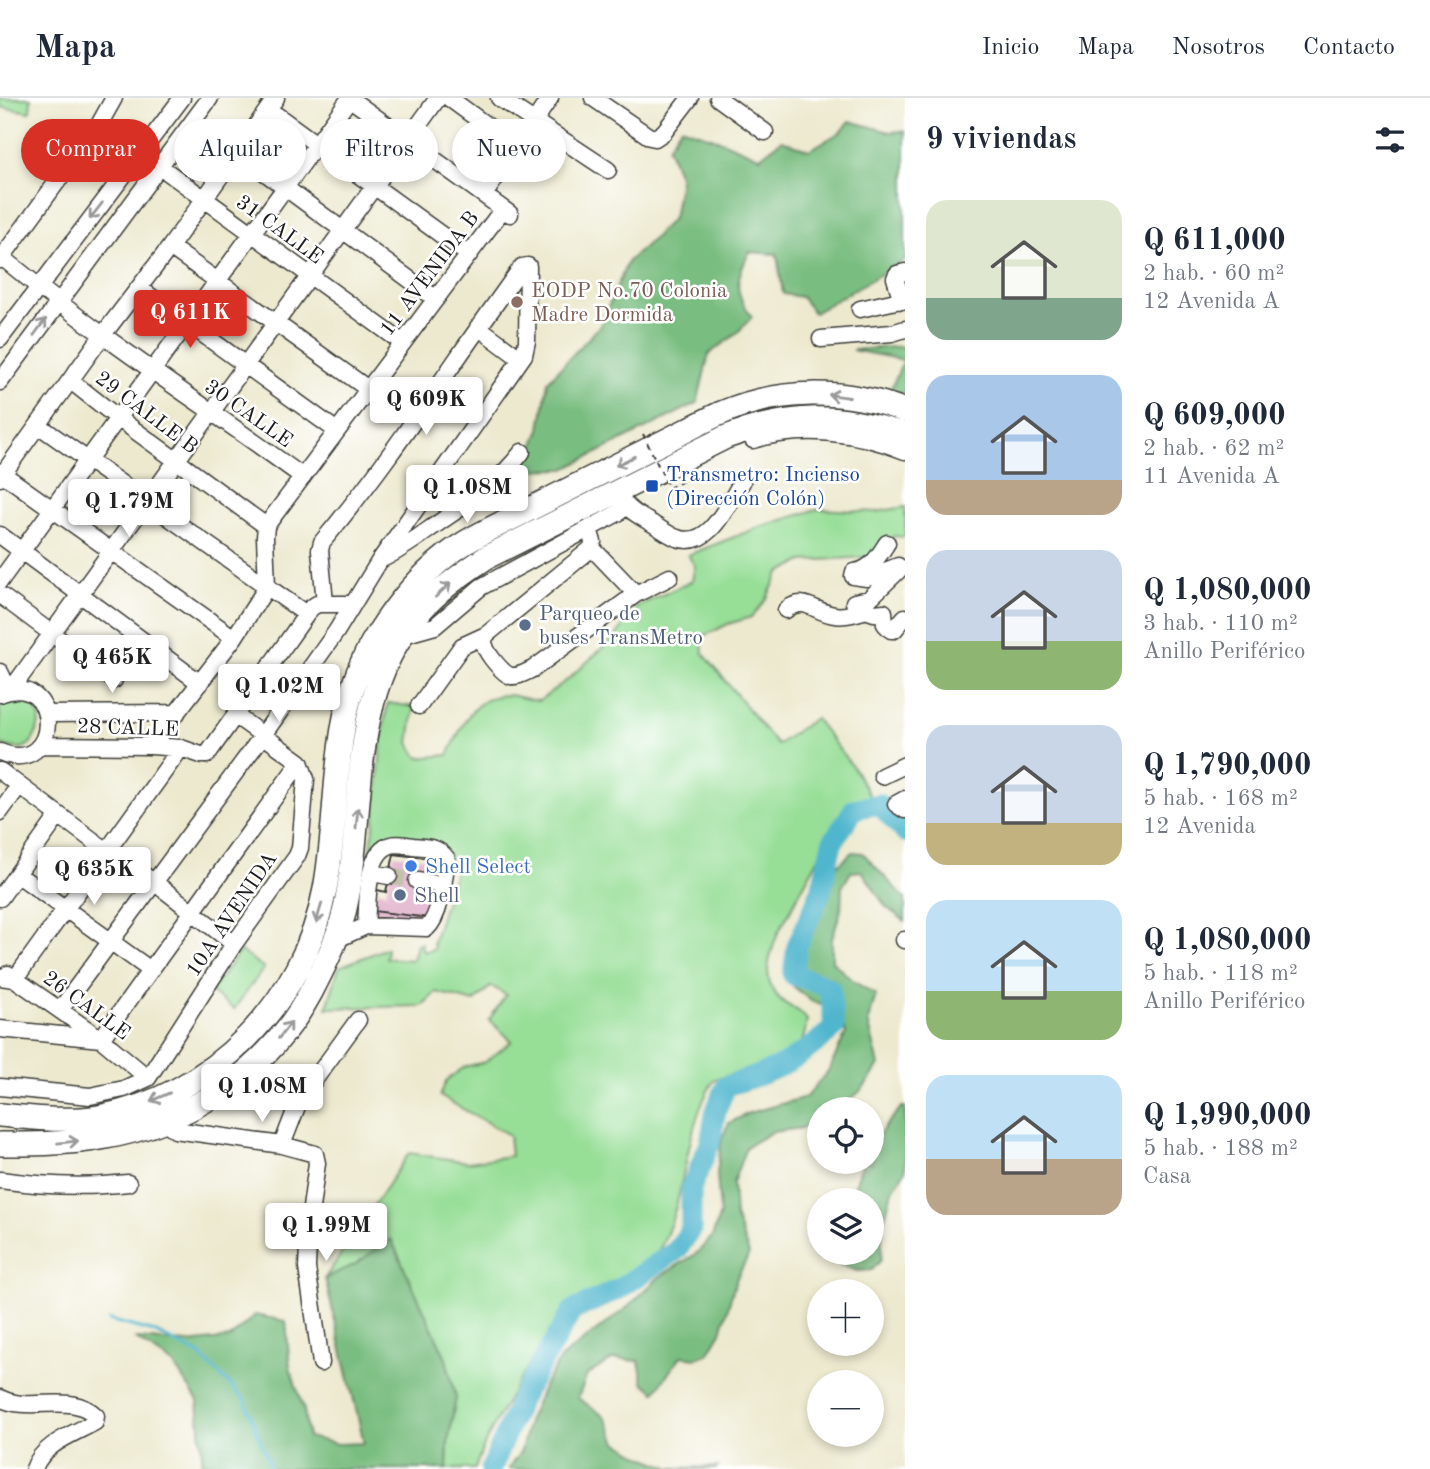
<!DOCTYPE html>
<html lang="es">
<meta charset="utf-8">
<style>
:root{--surface:#fff;--page:#f2f2f3;--text:#1f2937;--muted:#747a83;--line:#e0e1e3;--accent:#d93025}
body{margin:0;font-family:"Old Standard TT",serif;background:var(--page);color:var(--text);height:100vh;display:flex;flex-direction:column;font-size:26px;white-space:nowrap}
*{box-sizing:border-box;margin:0}
p{font-size:23px;color:var(--muted)}
.icon{flex:none;width:38px;height:38px;fill:none;stroke:currentColor;stroke-width:2;stroke-linecap:round;stroke-linejoin:round}
.map{position:relative;flex:1;overflow:hidden}
.sheet{display:flex;flex-direction:column;background:var(--surface);width:525px}
.sheet>*{flex:none}
.guide{position:absolute;left:21px;top:21px;width:665px;height:63px;display:flex;gap:14px}
.fabs{position:absolute;left:807px;top:999px;display:grid;gap:14px}
.fabs a{display:grid;place-items:center;width:77px;height:77px;border-radius:50%;background:var(--surface);box-shadow:0 4px 10px #0003;font-size:35px}
.price{position:absolute;translate:-50% -60px;padding:0 16px;border-radius:7px;background:#fff;color:#222;font-size:23px;line-height:46px;filter:drop-shadow(0 2px 4px #0008)}
.price::after{content:'';position:absolute;left:50%;top:42px;width:21px;height:16px;margin-left:-10px;background:inherit;clip-path:polygon(0 0,100% 0,50% 100%)}
.price.active{background:var(--accent);color:#fff}
ul{padding:0;list-style:none}
li{display:flex;align-items:center;gap:21px;height:175px;padding:0 21px}
li span{display:grid;place-items:center;flex:none;width:196px;height:140px;border-radius:21px;color:#555}
li>.icon{margin-inline-start:auto}
span .icon{width:84px;height:84px;fill:#fffc;stroke-width:1}
li b{font-size:30px}
h2{display:flex;justify-content:space-between;align-items:center;height:84px;padding:0 21px;font-size:30px}
.chip{padding:0 24px;border-radius:32px;background:var(--surface);box-shadow:0 4px 10px #0003;font-size:24px;line-height:63px}
.chip.active{background:var(--accent);color:#fff}
header{display:flex;align-items:center;gap:42px;box-sizing:border-box;height:98px;padding:0 35px;background:var(--surface);border-bottom:2px solid var(--line)}
header strong{font-size:33px}
nav{display:flex;gap:38px;margin-inline-start:auto;font-size:24px}
main{display:flex;flex:1;min-height:0}
.map>svg:first-child{display:block}
</style>
<header>
<strong>Mapa</strong>
<nav><a>Inicio</a><a>Mapa</a><a>Nosotros</a><a>Contacto</a></nav>
</header>
<main>
<div class="map">
<svg width="905" height="1371" viewBox="0 0 905 1371">
<rect width="100%" height="100%" fill="#fff"/>
<filter id="ink" filterUnits="userSpaceOnUse"><feTurbulence type="fractalNoise" baseFrequency=".0143" numOctaves="2"/><feDisplacementMap in="SourceGraphic" scale="14" xChannelSelector="R" yChannelSelector="G"/><feConvolveMatrix kernelMatrix="1 2 1 2 8 2 1 2 1" color-interpolation-filters="sRGB"/></filter>
<filter id="wash" filterUnits="userSpaceOnUse"><feTurbulence type="fractalNoise" baseFrequency=".00686" numOctaves="4" result="noise"/><feDisplacementMap in="SourceGraphic" scale="28" xChannelSelector="R" yChannelSelector="G"/><feGaussianBlur stdDeviation="1.57" result="paint"/><feColorMatrix in="noise" values="0 0 0 0 0 0 0 0 0 0 0 0 0 0 0 0 0 1.4 0 .05"/><feComposite in="paint" operator="in"/></filter>
<g filter="url(#wash)">
<rect width="100%" height="100%" fill="#ede9cf"/>
<path fill="#97de97" stroke="#5a7d5a" stroke-width="2" d="M0,0h31l-1,14 -30,-5z
M905,409v30l-11,-1 -26,21 -65,4 -24,12 -13,27 -14,17 -24,7 -26,13 1,16 74,92 38,-27 40,52 21,37 -16,-1 -20,12 -62,115c-9,23 -18,48 3,67 10,10 15,5 26,20 -2,9 -2,20 -9,26 -14,14 -65,28 -84,34 -32,51 -26,119 -56,172 -14,23 -36,31 -60,41 -7,2 -15,4 -20,9 -30,24 -92,129 -103,167h-28l1,-27 8,-45 -11,-41 -54,-116 -37,25 -29,13 84,-125 59,9 43,-6 -2,-21 -69,-39 6,-15 18,-14 21,-5 27,-21 -23,-21 17,-25 -15,-9 -17,16 -38,-10 -14,14 -95,2 12,-41 48,-19 -1,10 27,2 4,-16 4,-1 2,9 11,-3 -1,-7 22,-71 -12,-19 -56,-6 -19,16c12,-52 8,-106 20,-159l26,4 -5,36 10,15 29,-3c14,-27 23,-59 58,-60 10,0 22,5 33,6l28,-21 48,-43 23,-31 54,-25 3,-15 -7,-11 69,-27 61,-19 58,3z
M15,599l17,7 8,15c-5,25 -13,36 -40,25v-42z
M240,853l24,17 -30,41 -24,-17z"/>
<path fill="#79bd80" stroke="#4a6c4e" stroke-width="2" d="M850,23l40,11 15,-1v129l-91,53 -13,-16 -18,-3 -6,-40 -28,-2c-13,30 -17,37 3,65l-16,17 -27,20 -12,49 -132,66 -41,1 16,-41 8,-48 52,-55 28,-65 24,-21 21,-22 7,-39 -12,-32 13,-20 33,11 46,19 22,-17 27,10 32,-18z
M905,248v48l-15,-4 14,-30 -52,-10z
M852,754l11,1 42,46v22l-19,-14 -24,-36 -11,1 -9,15 -1,23 -9,28v23l21,20 23,14 -8,26 11,44c-13,23 -32,45 -60,45v9l-17,9 -30,4 -26,15 -13,36 2,33 14,38 -13,26 -15,52 -13,22 -12,4 -15,-2 -26,36 -12,-10 -4,-21 -25,-2 -27,16 -9,23 27,19 12,25 24,14 30,12 47,-1 -2,2h-208l13,-18 7,-29 16,-37 17,-27 68,-52 30,-29 38,-24 15,-16 8,-23 -3,-41 5,-35 7,-15 20,-10 57,-16 23,-27 17,-37 -10,-25 -25,-7 -18,-15 -2,-27 5,-17 41,-76z
M902,1009h3v64l-13,21 -9,32 -2,36 -9,10 -15,1 -18,-7 -1,-11h34v-53h-22l13,-38h9c0,-23 14,-38 30,-55z
M391,1141l54,117 11,41 -8,45 -1,27h-244l-5,-68 -25,-37 -37,-25 52,4 42,-5 25,-23 31,6 4,47 14,42 4,27 30,7 26,-1 -39,-165 29,-13z"/>
<g fill="none" stroke-linecap="round" stroke-linejoin="round">
<path stroke="#50b6ce" stroke-width="3.5" d="M109,1222l45,12 46,23 45,45 26,69"/>
<path stroke="#50b6ce" stroke-width="21" d="M491,1371l29,-69 52,-89 47,-22 58,-39 14,-21v-41l19,-45 6,-33 10,-24c49,-14 70,-25 108,-58l-4,-39 -11,-6 -26,-8 4,-29 24,-55 11,-48 22,-34 25,-5 26,28"/>
</g>
<g id="blocks">
<path fill="#dda4c3" d="M394,756l39,5 -6,20 -9,-2 -3,18 18,1 -4,22 -56,-7 4,-21 9,2z"/>
</g>
</g>
<g filter="url(#ink)">
<use href="#blocks" fill-opacity="0" stroke="#3b3b37" stroke-width="2"/>
<g fill="none" stroke-linecap="round" stroke-linejoin="round">
<path stroke="#c3c0ab" stroke-width="16" stroke-dasharray="16 8" stroke-linecap="butt" d="M389,778l28,5"/>
<g stroke="#3b3b37" stroke-width="19">
<path id="minor" d="M349,0l161,116
M449,0l67,49
M499,0l109,72
M593,0l57,39 5,1 9,-6 26,-34
M718,0l47,34
M268,11l201,146
M100,25l303,220
M237,54l199,147
M484,97l66,-97
M170,149l198,142
M2,159c96,80 201,147 301,220
M0,162l100,-137 14,-25
M139,190l198,143
M902,203l-7,-23 2,-4 8,-2
M860,211l45,-10
M478,229l43,32
M0,241l182,-241
M821,241l71,-6 13,-4
M71,283l47,37 148,108
M0,284l210,-284
M38,327l268,189
M753,342c49,-15 106,-8 152,11
M0,374l234,166
M0,380l102,-142 68,-89 106,-149
M620,399c7,13 21,20 33,27 8,5 16,11 24,14 33,12 51,-35 65,-56
M589,431l4,13 -1,6 -106,87c-2,5 -3,6 -1,11 2,8 18,28 26,30 8,1 15,-4 22,-7l103,-75 34,-17
M0,437l200,148
M887,445c-9,14 -16,27 -33,29l-1,4 14,2 31,-12 1,4 -30,29 -15,3 1,4 19,7 10,-1 1,12 6,6h3l11,-13
M592,450l44,46
M382,461c19,-9 35,-21 52,-33 32,-22 64,-42 88,-74
M0,483l350,-483
M0,497l114,85
M786,512c19,-15 29,3 49,5 9,2 20,-2 29,-4
M403,537l32,-9 46,-39 137,-74 7,-7
M0,574l9,19
M11,592l427,-592
M0,596c63,-25 62,84 0,58
M419,608l43,-60 24,-11
M47,616l130,-1
M40,647l111,1 30,2 20,7h6l104,-147 6,-4h35
M151,648l83,-108 33,-51 -2,-50 1,-11 237,-317
M0,673l107,80 47,31 80,62
M882,678l23,-11
M905,701l-9,5 9,6
M0,714l19,-26
M371,775l18,3
M17,776l132,95
M417,783l26,4
M0,800l59,-83
M335,842l31,-14 61,2c14,-13 17,-50 20,-69 -8,-12 -19,-12 -34,-13 -7,-1 -16,-3 -22,-1 -26,7 -23,60 -25,81
M904,842h1
M8,876l93,65 47,39
M0,879l15,2 166,-231
M60,912l203,-275 73,-103 44,-72 144,-205 3,-14 1,-75 -6,1c-67,91 -127,188 -200,275l-2,8 5,53
M0,931l101,10 199,-277
M148,980l86,-134 63,-88 3,-8 6,-69 -6,-17 -64,-46
M0,989l90,9 34,-7 24,-11
M164,1022l11,10 107,15 33,9 2,9 -8,60 -2,45 14,95
M282,1047l17,-44 59,-81
M0,1082c43,6 85,8 128,3
M0,1300c30,16 71,-7 96,18l-1,6c-21,12 -53,22 -61,47"/>
</g>
<g stroke="#3b3b37" stroke-width="26">
<path id="highway" d="M0,1017c32,3 66,7 98,2 114,-20 206,-115 227,-228 16,-84 3,-178 52,-254 19,-30 41,-57 69,-79 24,-19 53,-31 80,-45 41,-21 82,-41 123,-62 23,-11 47,-24 70,-35 59,-26 127,-26 186,-3
M0,1046c34,0 67,0 101,-6 88,-15 167,-66 210,-146 13,-25 26,-51 33,-79 22,-94 3,-204 64,-287 21,-29 50,-50 79,-69l239,-120c68,-24 111,-24 179,-2"/>
</g>
<path stroke="#3b3b37" stroke-width="2" stroke-dasharray="5 5" stroke-linecap="butt" d="M669,390l16,-8v-2"/>
<use href="#minor" stroke="#fff" stroke-width="16"/>
<use href="#highway" stroke="#fff" stroke-width="23"/>
<path stroke="#3b3b37" stroke-width="2" stroke-dasharray="5 5" stroke-linecap="butt" d="M643,336l26,54"/>
</g>
<defs><path id="oneway-shaft" d="M-6 0H5M1.5-3L5.5 0L1.5 3" fill="none" stroke-width="1.6" stroke-linecap="round" stroke-linejoin="round" transform="scale(1.75)"/></defs>
<g stroke="#999">
<use href="#oneway-shaft" transform="translate(96 113) rotate(128)"/>
<use href="#oneway-shaft" transform="translate(40 229) rotate(-54)"/>
<use href="#oneway-shaft" transform="translate(839 298) rotate(-173)"/>
<use href="#oneway-shaft" transform="translate(625 363) rotate(153)"/>
<use href="#oneway-shaft" transform="translate(443 492) rotate(-43)"/>
<use href="#oneway-shaft" transform="translate(357 720) rotate(-84)"/>
<use href="#oneway-shaft" transform="translate(319 815) rotate(106)"/>
<use href="#oneway-shaft" transform="translate(285 932) rotate(-52)"/>
<use href="#oneway-shaft" transform="translate(160 999) rotate(157)"/>
<use href="#oneway-shaft" transform="translate(68 1044) rotate(-6)"/>
</g>
</g>
<circle fill="#8d6e63" stroke="#fff" stroke-width="2.5" cx="517" cy="204" r="7"/>
<rect fill="#1a4fb4" stroke="#fff" stroke-width="2.5" x="645" y="381" width="14" height="14" rx="3.5"/>
<g fill="#5c6f8a" stroke="#fff" stroke-width="2.5">
<circle cx="525" cy="527" r="7"/>
<circle cx="400" cy="797" r="7"/>
</g>
<circle fill="#3f7fe0" stroke="#fff" stroke-width="2.5" cx="411" cy="768" r="7"/>
<g text-anchor="middle" stroke-width="5" stroke-linejoin="round" paint-order="stroke">
<g font-size="21" fill="#1c1c1c" stroke="#fff">
<text transform="translate(280 131) rotate(36)" y="7">31 CALLE</text>
<text transform="translate(429 175) rotate(-53)" y="7">11 AVENIDA B</text>
<text transform="translate(147 314) rotate(37)" y="7">29 CALLE B</text>
<text transform="translate(249 315) rotate(35)" y="7">30 CALLE</text>
<text transform="translate(128 629) rotate(2)" y="7">28 CALLE</text>
<text transform="translate(231 816) rotate(-56)" y="7">10A AVENIDA</text>
<text transform="translate(87 907) rotate(36)" y="7">26 CALLE</text>
</g>
<g font-size="21" fill="#785e54" stroke="#fff" text-anchor="start">
<text x="531" y="199">EODP No.70 Colonia<tspan x="531" dy="24">Madre Dormida</tspan></text>
</g>
<g font-size="21" fill="#164399" stroke="#fff" text-anchor="start">
<text x="666" y="383">Transmetro: Incienso<tspan x="666" dy="24">(Dirección Colón)</tspan></text>
</g>
<g font-size="21" fill="#4e5e75" stroke="#fff" text-anchor="start">
<text x="539" y="522">Parqueo de<tspan x="539" dy="24">buses TransMetro</tspan></text>
<text x="414" y="804">Shell</text>
</g>
<g font-size="21" fill="#366cbe" stroke="#fff" text-anchor="start">
<text x="425" y="775">Shell Select</text>
</g>
</g>
</svg>
<div class="fabs">
<a><svg class="icon" aria-label="locate" viewBox="0 0 24 24"><circle cx="12" cy="12" r="6"/><path d="M12 2v4M12 18v4M2 12h4M18 12h4"/></svg></a>
<a><svg class="icon" aria-label="layers" viewBox="0 0 24 24"><path d="M12 4l9 5-9 5-9-5zM3 14l9 5 9-5"/></svg></a>
<a>+</a>
<a>−</a>
</div>
<b class="price active" style="left:190px;top:252px">Q 611K</b>
<b class="price" style="left:426px;top:339px">Q 609K</b>
<b class="price" style="left:467px;top:427px">Q 1.08M</b>
<b class="price" style="left:129px;top:441px">Q 1.79M</b>
<b class="price" style="left:112px;top:597px">Q 465K</b>
<b class="price" style="left:279px;top:626px">Q 1.02M</b>
<b class="price" style="left:94px;top:809px">Q 635K</b>
<b class="price" style="left:262px;top:1026px">Q 1.08M</b>
<b class="price" style="left:326px;top:1165px">Q 1.99M</b>
<div class="guide">
<a class="chip active">Comprar</a>
<a class="chip">Alquilar</a>
<a class="chip">Filtros</a>
<a class="chip">Nuevo</a>
</div>
</div>
<section class="sheet">
<h2>9 viviendas<svg class="icon" aria-label="filters" viewBox="0 0 24 24"><path d="M4 7h16M4 17h16"/><circle cx="9" cy="7" r="2"/><circle cx="15" cy="17" r="2"/></svg></h2>
<ul>
<li><span style="background:linear-gradient(#dfe7d0 70%,#7fa58c 0)"><svg class="icon" aria-label="home" viewBox="0 0 24 24"><path d="M3 11l9-7 9 7M6 9v11h12V9"/></svg></span><div><b>Q 611,000</b><p>2 hab. · 60 m²</p><p>12 Avenida A</p></div></li>
<li><span style="background:linear-gradient(#a9c7e8 75%,#b9a48a 0)"><svg class="icon" aria-label="home" viewBox="0 0 24 24"><path d="M3 11l9-7 9 7M6 9v11h12V9"/></svg></span><div><b>Q 609,000</b><p>2 hab. · 62 m²</p><p>11 Avenida A</p></div></li>
<li><span style="background:linear-gradient(#c9d6e8 65%,#8fb573 0)"><svg class="icon" aria-label="home" viewBox="0 0 24 24"><path d="M3 11l9-7 9 7M6 9v11h12V9"/></svg></span><div><b>Q 1,080,000</b><p>3 hab. · 110 m²</p><p>Anillo Periférico</p></div></li>
<li><span style="background:linear-gradient(#c9d6e8 70%,#c2b280 0)"><svg class="icon" aria-label="home" viewBox="0 0 24 24"><path d="M3 11l9-7 9 7M6 9v11h12V9"/></svg></span><div><b>Q 1,790,000</b><p>5 hab. · 168 m²</p><p>12 Avenida</p></div></li>
<li><span style="background:linear-gradient(#bfe0f5 65%,#8fb573 0)"><svg class="icon" aria-label="home" viewBox="0 0 24 24"><path d="M3 11l9-7 9 7M6 9v11h12V9"/></svg></span><div><b>Q 1,080,000</b><p>5 hab. · 118 m²</p><p>Anillo Periférico</p></div></li>
<li><span style="background:linear-gradient(#bfe0f5 60%,#b9a48a 0)"><svg class="icon" aria-label="home" viewBox="0 0 24 24"><path d="M3 11l9-7 9 7M6 9v11h12V9"/></svg></span><div><b>Q 1,990,000</b><p>5 hab. · 188 m²</p><p>Casa</p></div></li>
</ul>
</section>
</main>
